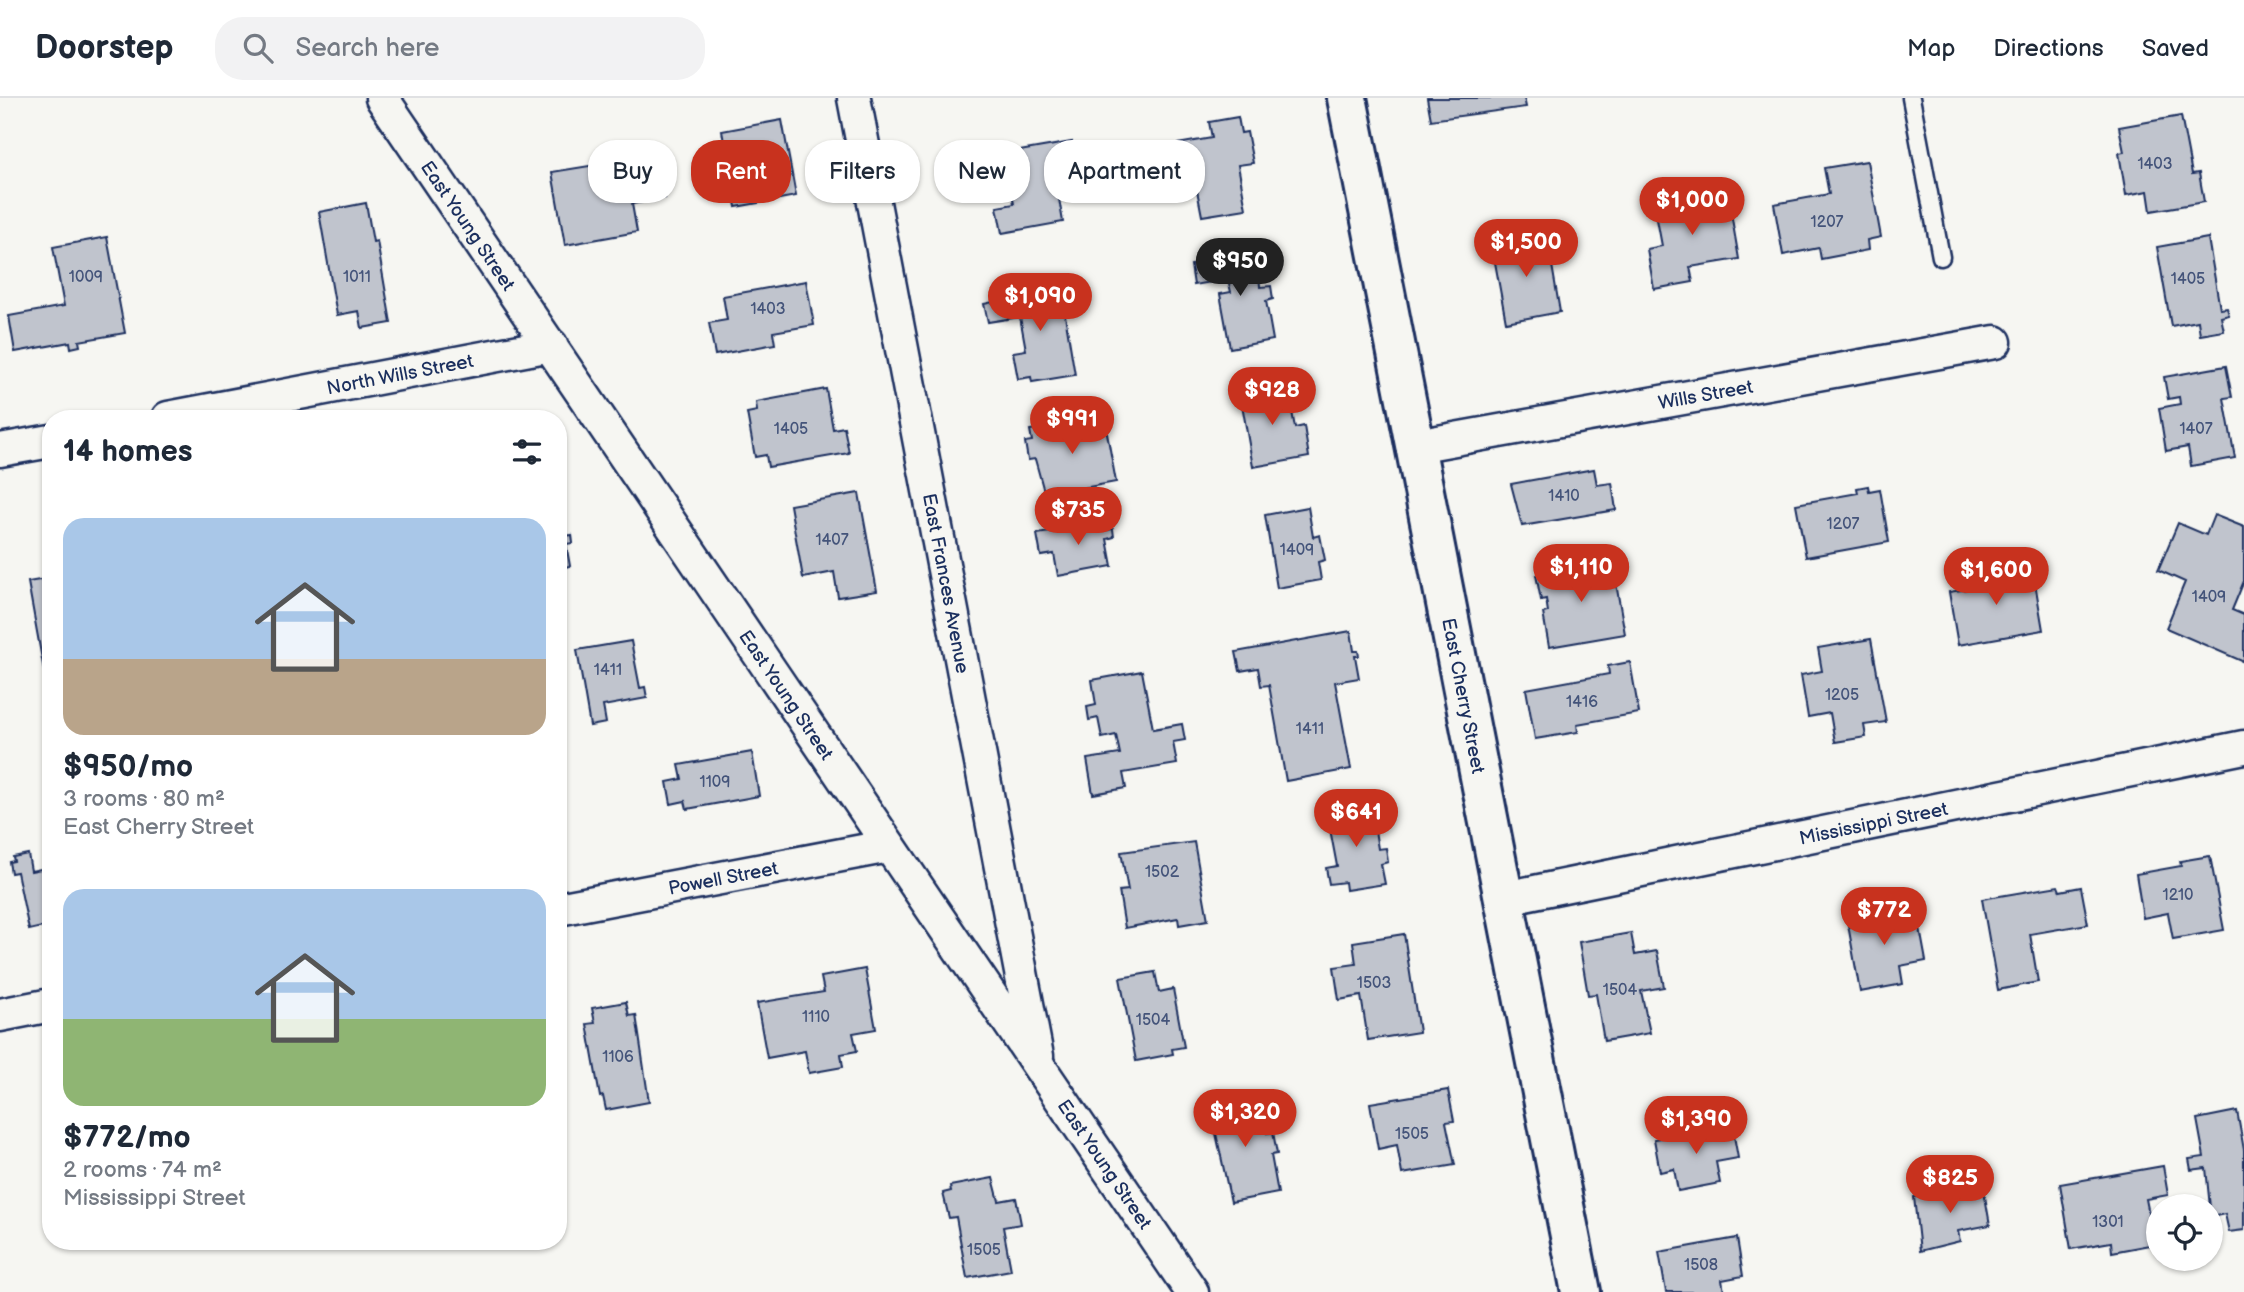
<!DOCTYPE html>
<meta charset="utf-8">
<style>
:root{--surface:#fff;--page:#f2f2f3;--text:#1f2937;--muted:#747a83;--line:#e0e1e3;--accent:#c8321e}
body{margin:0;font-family:"Balsamiq Sans",sans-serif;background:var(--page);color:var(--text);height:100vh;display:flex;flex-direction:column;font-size:26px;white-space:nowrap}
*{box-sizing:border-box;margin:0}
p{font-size:23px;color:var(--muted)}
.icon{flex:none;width:38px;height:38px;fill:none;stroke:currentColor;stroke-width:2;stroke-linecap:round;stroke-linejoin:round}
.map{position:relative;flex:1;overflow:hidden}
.details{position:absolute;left:42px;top:312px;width:525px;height:840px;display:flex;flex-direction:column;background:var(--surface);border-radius:28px;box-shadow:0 2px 5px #0004}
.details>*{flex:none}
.top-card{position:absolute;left:588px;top:42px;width:665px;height:63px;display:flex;gap:14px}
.fabs{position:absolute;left:2146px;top:1096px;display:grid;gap:14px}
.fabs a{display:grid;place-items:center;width:77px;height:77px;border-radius:50%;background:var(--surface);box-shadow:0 2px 5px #0004;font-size:35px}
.price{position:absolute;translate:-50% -60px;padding:0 16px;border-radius:24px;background:var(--accent);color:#fff;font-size:23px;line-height:46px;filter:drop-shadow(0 2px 4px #0008)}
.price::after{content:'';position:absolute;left:50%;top:42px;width:21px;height:16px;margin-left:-10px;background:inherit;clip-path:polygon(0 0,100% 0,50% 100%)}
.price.active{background:#222;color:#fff}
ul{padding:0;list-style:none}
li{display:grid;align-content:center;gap:14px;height:371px;padding:0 21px}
li span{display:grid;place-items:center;height:217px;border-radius:21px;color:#555}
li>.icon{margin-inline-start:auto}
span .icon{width:126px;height:126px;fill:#fffc;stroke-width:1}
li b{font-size:30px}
h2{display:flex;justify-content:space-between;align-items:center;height:84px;padding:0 21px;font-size:30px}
.chip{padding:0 24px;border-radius:28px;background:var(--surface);box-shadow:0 2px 5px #0004;font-size:24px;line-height:63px}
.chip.active{background:var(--accent);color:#fff}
header{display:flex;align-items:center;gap:42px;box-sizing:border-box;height:98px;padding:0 35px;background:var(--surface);border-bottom:2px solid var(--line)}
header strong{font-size:33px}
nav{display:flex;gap:38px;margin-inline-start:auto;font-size:24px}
.search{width:490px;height:63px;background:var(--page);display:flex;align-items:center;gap:18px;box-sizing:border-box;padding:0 24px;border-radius:28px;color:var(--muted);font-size:26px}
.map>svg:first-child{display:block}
</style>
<header>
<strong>Doorstep</strong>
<div class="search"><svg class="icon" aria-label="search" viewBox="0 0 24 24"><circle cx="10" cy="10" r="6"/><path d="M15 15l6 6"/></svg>Search here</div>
<nav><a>Map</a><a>Directions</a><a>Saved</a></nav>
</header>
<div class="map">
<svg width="2244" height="1194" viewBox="0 0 2244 1194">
<rect width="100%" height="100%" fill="#f6f6f2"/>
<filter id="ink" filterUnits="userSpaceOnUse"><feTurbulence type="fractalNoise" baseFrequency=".0143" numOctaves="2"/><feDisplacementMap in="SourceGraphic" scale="14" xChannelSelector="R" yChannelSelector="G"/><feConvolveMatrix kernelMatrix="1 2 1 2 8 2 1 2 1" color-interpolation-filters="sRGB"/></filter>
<g filter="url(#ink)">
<path fill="#c0c4cd" stroke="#1b2f5e" stroke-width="2" d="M1427,0h97l2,9 -95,13z
M2181,18l11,58 7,-1 5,29 -53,9 -3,-20 -22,4 -7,-42 5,-1 -5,-25z
M1238,19l3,16 6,-1 6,31 -15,2 8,44 -44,7 -7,-36 -29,5 -6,-38 52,-9 -3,-16z
M782,22l14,76 -60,11 -14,-76z
M1072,44l2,13 -22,3 11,64 -61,11 -5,-26 17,-3 -4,-21 -9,1 -5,-29z
M630,48l1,7 26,-4 8,49 -33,6 5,28 -72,13 -13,-73 50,-8 -1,-6 19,-3 -1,-7z
M1867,63l14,76 -14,3 1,10 -47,9 -2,-11 -36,7 -9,-51 55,-10 -5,-26z
M1727,92l12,69 -49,8 3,15 -39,7 -7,-40 15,-3 -8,-43z
M366,105l7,39 4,-1 14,82 -29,5 -3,-17 -22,4 -18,-103z
M1547,138l13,76 -54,10 -14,-76z
M107,139l18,96 -46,8 1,5 -9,2 -1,-6 -55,10 -6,-36 55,-10 -11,-59z
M2208,140l12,71 7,-1 2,7 -8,2 3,14 -24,4 -2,-14 -27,5 -14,-79z
M1258,155l2,34 11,-1 2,13 -7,2 7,39 -43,8 -10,-54 11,-2 -3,-13 -34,6 -3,-20z
M806,183l8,44 -41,7 2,12 -60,11 -6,-32 18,-3 -4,-24z
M1060,189v4l11,-2 3,18 -10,2 11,66 -43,7 -1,-5 -13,2 -5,-27 13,-2 -6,-33 -32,5 -4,-18z
M2226,268l6,31 -8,1 11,60 -44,8 -3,-19 -22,4 -7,-43 21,-4 -1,-7 -11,2 -4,-22z
M1287,286l8,44 9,-2 5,31 -56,10 -13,-74z
M826,291l7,40 11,-2 5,26 -81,14 -2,-12 -11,2 -8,-44 10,-2 -1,-9z
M1104,319l12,65 -71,13 -10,-36 -7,1 -3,-18 7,-1 -2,-11z
M1594,371l3,16 15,-2 4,27 -94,16 -11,-42z
M1868,388l1,5 11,-2 9,53 -83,15 -10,-53 62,-11 -1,-5z
M859,395l18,98 -39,6 -4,-25 -31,6 -13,-73z
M558,402l7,36 7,-1 1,8 -7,1 4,22 -11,2 2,12 -3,1z
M1308,409l5,30 7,-2 5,25 -7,2 3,18 -44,8 -12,-73z
M2214,417l30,12v54l-12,29 12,5v47l-78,-34 19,-46 -27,-12 20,-47 28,12z
M1103,421l2,11 8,-1 1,8 -7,2 5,27 -54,10 -4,-22 -13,2 -4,-22 13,-2 -1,-4z
M1612,463l13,73 -76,13 -6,-34 5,-1 -2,-13 -5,1 -5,-25z
M2002,466l2,11 12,-2 2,7 16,-3 9,53 -85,15 -9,-53 31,-5 -3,-18z
M51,480v97l-6,1 -17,-94z
M1351,533l3,20h4l1,5h-4l4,22 -24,4 16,87 -65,12 -17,-96 -8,1 -3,-18 -18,3 -4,-19z
M1871,541l15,83 -22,3 2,12 -31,5 -5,-29 -22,4 -7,-42 21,-4 -4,-23z
M631,543l9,47 5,-1 2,11 -44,8 3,17 -16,3 -13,-76z
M1630,564l9,51 -62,11 1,8 -43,7 -9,-50 83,-15 -1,-8z
M1142,573l11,58 29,-5 3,16 -12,2 4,22 -54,9 3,15 -33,6 -6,-35 33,-5 -4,-19 -14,3 -4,-20 -9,2 -2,-13 9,-2 -4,-25z
M752,654l7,44 -72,13 -2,-8 -14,3 -4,-22 15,-3 -3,-14z
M1371,708l7,43 8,-1 2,14 -7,2 4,20 -39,6 -1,-8 -16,2 -3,-16 11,-2 -10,-53z
M1194,744l14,78 -29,5 -1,-7 -53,10 -6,-37 9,-1 -7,-38z
M28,756l3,17 20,-4v58l-22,5 -12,-58 -6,1 -2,-11 5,-1 -1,-4z
M2210,758l14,74 -51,9 -5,-26 -25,5 -7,-44 45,-8 -1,-5z
M2058,788l2,5 21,-4 7,37 -58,10 8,48 -40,8 -16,-91z
M1876,807l2,9 18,-4 2,11 20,-3 8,43 -26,5 3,18 -43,8 -13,-73 16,-3 -1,-9z
M1631,835l4,22 22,-4 7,36 -23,4 9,42 -46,8 -8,-47 -8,1 -9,-53z
M1404,836l15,98 -51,8 -7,-44 -22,4 -5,-33 22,-3 -3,-22z
M865,871l11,60 -23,4 4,18 -16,3 2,13 -34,6 -4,-22 -38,7 -10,-55 67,-11 -3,-15z
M1155,874l4,20 14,-3 11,58 -12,2 1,5 -37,7 -16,-83z
M626,904l3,14 7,-1 13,87 -43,8 -3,-14 -3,1 -13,-73 8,-1 -3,-15z
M1448,992l6,31 -8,1 9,43 -53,9 -5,-29 -19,4 -8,-46z
M1261,999l6,36 6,-1 4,22 -6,1 7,38 -47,9 -21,-96z
M2237,1013l7,39v80l-15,2 -4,-18 -14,3 -5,-49 -15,2 -2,-11 15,-2 -7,-38z
M1732,1027l6,33 -22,4 4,21 -42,8 -4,-22 -14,3 -6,-33z
M2163,1068l5,29 -22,4 9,45 -43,8 -1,-10 -40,7 -11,-65z
M993,1080l6,23 17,-3 5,26 -18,3 8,43 -44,8 -11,-61 -7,1 -6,-25 8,-2 -1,-5z
M1983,1087l7,40 -32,6 2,10 -40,10 -6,-54z
M1737,1140l6,38 -21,4 2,12h-58l-7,-40z"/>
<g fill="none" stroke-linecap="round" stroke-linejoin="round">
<g stroke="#1b2f5e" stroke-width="21">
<path id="lane" d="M1911,0l30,159"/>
</g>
<g stroke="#1b2f5e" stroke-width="37">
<g id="street">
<path id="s1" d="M382,0l810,1194"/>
<path id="s2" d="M854,0l183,958"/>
<path id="s3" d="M168,320l383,-73"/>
<path id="s4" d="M1416,348l579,-104"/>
<path d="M0,352l51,-9"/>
<path id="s5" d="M1505,800l739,-151"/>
<path id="s6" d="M558,811l331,-63"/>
<path d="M0,917l51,-10"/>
</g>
</g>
<g stroke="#1b2f5e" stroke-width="44">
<g id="secondary">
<path id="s7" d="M1347,0l234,1194"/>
</g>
</g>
<use href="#lane" stroke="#f6f6f2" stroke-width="16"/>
<use href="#street" stroke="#f6f6f2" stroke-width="32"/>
<use href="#secondary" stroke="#f6f6f2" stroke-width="38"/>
</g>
</g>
<g text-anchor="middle" stroke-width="6" stroke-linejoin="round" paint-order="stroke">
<g font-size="16" fill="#44547a">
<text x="2155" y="71">1403</text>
<text x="1827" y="129">1207</text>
<text x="86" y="184">1009</text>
<text x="357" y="184">1011</text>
<text x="2188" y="186">1405</text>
<text x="768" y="216">1403</text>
<text x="791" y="336">1405</text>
<text x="2196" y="336">1407</text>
<text x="1564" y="403">1410</text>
<text x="1843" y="431">1207</text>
<text x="832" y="447">1407</text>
<text x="1297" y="457">1409</text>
<text x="2209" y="504">1409</text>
<text x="608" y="577">1411</text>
<text x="1842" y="602">1205</text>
<text x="1582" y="609">1416</text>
<text x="1310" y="636">1411</text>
<text x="715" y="689">1109</text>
<text x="1162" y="779">1502</text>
<text x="2178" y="802">1210</text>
<text x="1374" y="890">1503</text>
<text x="1620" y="897">1504</text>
<text x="816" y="924">1110</text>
<text x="1153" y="927">1504</text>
<text x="618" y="964">1106</text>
<text x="1412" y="1041">1505</text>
<text x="2108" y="1129">1301</text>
<text x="984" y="1157">1505</text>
<text x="1701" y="1172">1508</text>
</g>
<g font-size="19" fill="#1b2f5e" stroke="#f6f6f2">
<text dy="7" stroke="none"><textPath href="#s1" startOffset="154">East Young Street</textPath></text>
<text dy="7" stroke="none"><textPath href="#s3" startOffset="236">North Wills Street</textPath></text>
<text dy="7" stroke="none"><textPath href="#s4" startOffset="294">Wills Street</textPath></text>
<text dy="7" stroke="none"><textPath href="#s2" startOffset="494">East Frances Avenue</textPath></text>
<text dy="7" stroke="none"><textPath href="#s1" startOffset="721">East Young Street</textPath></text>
<text dy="7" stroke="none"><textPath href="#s7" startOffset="609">East Cherry Street</textPath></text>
<text dy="7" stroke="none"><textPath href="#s5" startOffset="376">Mississippi Street</textPath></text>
<text dy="7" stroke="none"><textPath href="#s6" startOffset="168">Powell Street</textPath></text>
<text dy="7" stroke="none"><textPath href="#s1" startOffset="1288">East Young Street</textPath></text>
</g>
</g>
</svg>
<div class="fabs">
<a><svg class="icon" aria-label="locate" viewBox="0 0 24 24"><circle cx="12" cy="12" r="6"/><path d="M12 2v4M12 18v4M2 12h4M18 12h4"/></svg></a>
</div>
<b class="price" style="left:1692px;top:139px">$1,000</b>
<b class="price" style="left:1526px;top:181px">$1,500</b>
<b class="price active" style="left:1240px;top:200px">$950</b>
<b class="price" style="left:1040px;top:235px">$1,090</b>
<b class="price" style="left:1272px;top:329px">$928</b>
<b class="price" style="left:1072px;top:358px">$991</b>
<b class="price" style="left:1078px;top:449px">$735</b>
<b class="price" style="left:1581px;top:506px">$1,110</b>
<b class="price" style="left:1996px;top:509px">$1,600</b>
<b class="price" style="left:1356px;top:751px">$641</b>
<b class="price" style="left:1884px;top:849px">$772</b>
<b class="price" style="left:1245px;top:1051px">$1,320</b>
<b class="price" style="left:1696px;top:1058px">$1,390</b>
<b class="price" style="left:1950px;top:1117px">$825</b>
<div class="top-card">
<a class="chip">Buy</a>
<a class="chip active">Rent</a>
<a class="chip">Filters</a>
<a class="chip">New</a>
<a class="chip">Apartment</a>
</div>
<section class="details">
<h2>14 homes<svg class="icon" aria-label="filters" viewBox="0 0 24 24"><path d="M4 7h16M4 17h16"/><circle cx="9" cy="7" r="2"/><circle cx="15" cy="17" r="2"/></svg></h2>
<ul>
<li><span style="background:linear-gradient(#a9c7e8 65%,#b9a48a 0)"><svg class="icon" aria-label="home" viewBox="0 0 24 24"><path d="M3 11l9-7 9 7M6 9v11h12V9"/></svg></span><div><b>$950/mo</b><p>3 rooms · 80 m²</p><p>East Cherry Street</p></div></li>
<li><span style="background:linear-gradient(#a9c7e8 60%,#8fb573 0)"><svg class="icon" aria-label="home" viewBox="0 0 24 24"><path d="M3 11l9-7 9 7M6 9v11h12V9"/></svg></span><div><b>$772/mo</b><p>2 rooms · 74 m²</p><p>Mississippi Street</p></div></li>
</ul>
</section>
</div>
